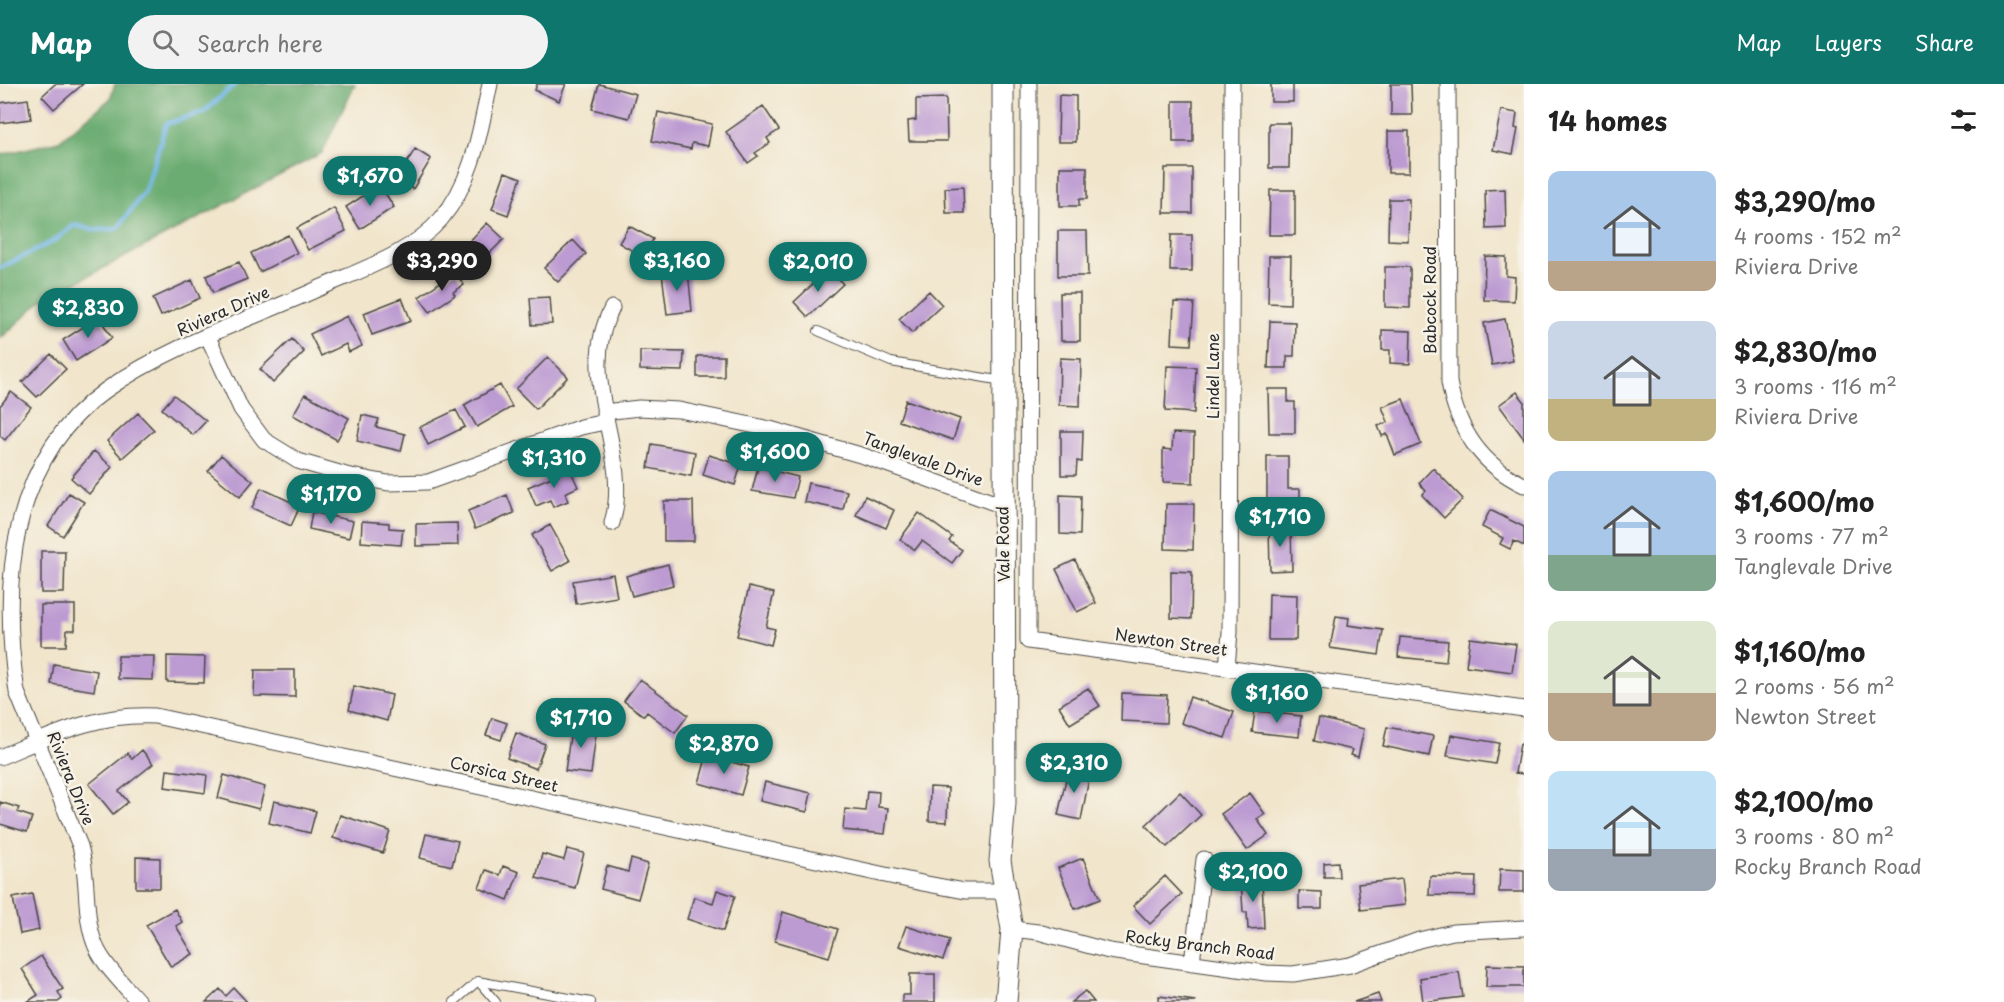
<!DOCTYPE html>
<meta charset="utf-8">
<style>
:root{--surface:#fff;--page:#f2f2f2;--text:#222;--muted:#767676;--accent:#0f766e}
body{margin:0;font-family:"Playpen Sans",sans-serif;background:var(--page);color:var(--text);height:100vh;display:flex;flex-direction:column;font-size:22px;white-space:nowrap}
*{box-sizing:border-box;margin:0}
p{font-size:20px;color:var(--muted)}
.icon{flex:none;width:33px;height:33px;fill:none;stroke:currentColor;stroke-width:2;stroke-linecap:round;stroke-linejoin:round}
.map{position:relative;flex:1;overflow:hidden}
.drawer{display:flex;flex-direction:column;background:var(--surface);width:480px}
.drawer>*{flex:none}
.price{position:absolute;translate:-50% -51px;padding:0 14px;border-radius:21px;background:var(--accent);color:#fff;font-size:20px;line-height:39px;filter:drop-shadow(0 2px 3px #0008)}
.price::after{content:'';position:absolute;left:50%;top:36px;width:18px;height:14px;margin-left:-9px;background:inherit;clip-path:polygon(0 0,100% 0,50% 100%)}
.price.current{background:#222;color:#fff}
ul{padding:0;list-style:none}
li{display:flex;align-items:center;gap:18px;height:150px;padding:0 24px}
li span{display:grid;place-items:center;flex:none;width:168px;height:120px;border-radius:12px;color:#555}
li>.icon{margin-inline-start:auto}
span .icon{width:72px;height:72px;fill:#fffc;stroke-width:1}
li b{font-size:26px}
h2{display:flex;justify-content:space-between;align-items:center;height:72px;padding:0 24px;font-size:26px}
header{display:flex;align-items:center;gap:36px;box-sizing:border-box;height:84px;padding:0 30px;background:var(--accent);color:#fff}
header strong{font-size:28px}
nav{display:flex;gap:33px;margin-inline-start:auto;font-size:21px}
.search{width:420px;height:54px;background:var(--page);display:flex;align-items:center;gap:15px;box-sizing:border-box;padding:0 21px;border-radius:33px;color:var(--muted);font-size:22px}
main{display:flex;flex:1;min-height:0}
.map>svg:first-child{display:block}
</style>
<header>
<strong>Map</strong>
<div class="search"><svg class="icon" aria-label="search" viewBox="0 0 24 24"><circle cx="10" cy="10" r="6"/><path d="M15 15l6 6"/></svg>Search here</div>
<nav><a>Map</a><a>Layers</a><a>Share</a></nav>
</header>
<main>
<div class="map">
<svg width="1524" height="918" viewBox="0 0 1524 918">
<rect width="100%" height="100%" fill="#f7f3e8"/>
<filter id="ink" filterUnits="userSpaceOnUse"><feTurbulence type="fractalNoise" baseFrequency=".0167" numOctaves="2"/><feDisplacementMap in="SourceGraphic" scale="12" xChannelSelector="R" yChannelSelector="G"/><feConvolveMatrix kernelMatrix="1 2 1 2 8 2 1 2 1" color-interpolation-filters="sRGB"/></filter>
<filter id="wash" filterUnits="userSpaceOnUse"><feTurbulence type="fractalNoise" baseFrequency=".008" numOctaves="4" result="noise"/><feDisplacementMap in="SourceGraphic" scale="24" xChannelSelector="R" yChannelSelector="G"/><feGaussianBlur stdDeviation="1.35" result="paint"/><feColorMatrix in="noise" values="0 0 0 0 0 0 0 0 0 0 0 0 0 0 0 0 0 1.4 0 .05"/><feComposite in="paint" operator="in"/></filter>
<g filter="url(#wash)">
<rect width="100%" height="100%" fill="#f1e5cb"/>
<path fill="#6aac71" stroke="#4a6c4e" stroke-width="1.5" d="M115,0h240l-33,69 -281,148 -41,38v-184l59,-14 51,-42z"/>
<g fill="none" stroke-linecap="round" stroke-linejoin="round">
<path stroke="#74b8ea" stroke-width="4.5" d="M0,184l54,-27 20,-16 22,5 21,-1 28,-38 21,-67 38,-12 31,-28"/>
</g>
<g id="blocks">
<path fill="#bc9ad2" d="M55,0h28l-29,25 -12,-13z
M537,0h29l-7,17 -24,-11z
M599,0l37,10 -7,24 -37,-9z
M1271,0h22v18h-22z
M1391,0h20l1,31h-21z
M1059,11l17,1v46h-18z
M946,14l1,43h-38l-1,-20 8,-1v-21z
M28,15l3,20 -31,4v-20z
M1173,17h20v41h-20z
M763,22l16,24 -12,8 3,5 -15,10 3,3 -10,7 -22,-31z
M1501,26l16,3 -2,15 3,1 -5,25 -20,-4z
M658,28l54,12 -4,22 -16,-3 -1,6 -39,-8z
M1269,39h21l-1,45h-20z
M1388,47h21v42h-21z
M415,65l16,10 -18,30 -16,-10z
M1060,83h27v32h-8v7h-19z
M1165,84h27v45h-28z
M505,88l16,6 -13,37 -16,-6z
M380,101l14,22 -34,22 -14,-22z
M963,103l1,26h-18l-1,-25z
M1505,105l1,39 -20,1 -1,-39z
M1270,106h25v45h-26z
M1389,115h20l-1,42 -20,-1z
M334,124l12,23 -38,19 -11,-22z
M487,139l17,16 -30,30 -16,-16z
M629,142l24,13 -10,18 -24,-14z
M1058,147h29l1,45h-30z
M288,151l9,18 -37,19 -9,-19z
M1171,151h21v36h-22z
M573,156l13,14 -28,28 -14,-14z
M1269,172h22l-1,48 -22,-1z
M1485,172l21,1v19l9,1 -1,24 -30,-1z
M239,178l8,17 -34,14 -7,-17z
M1385,183h25v41l-25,-1z
M829,185l14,15 -35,33 -14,-15z
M688,187l4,40 -25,3 -5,-41z
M455,188l9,13 -11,7 2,3 -25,17 -11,-15z
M192,196l8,18 -39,18 -8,-18z
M929,207l13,14 -30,28 -13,-14z
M1060,209h20v48h-19z
M550,213l2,27 -20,1 -2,-27z
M402,214l9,23 -39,14 -8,-22z
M1174,218l20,1 -3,42 -19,-1z
M347,232l15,30 -13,6 -3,-8 -25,12 -11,-22z
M99,233l13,21 -36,23 -13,-21z
M1505,235l8,42 -21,4 -8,-42z
M1270,237l25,1 -1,34h-7v12h-19z
M1382,246l29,1 -1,33 -20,-1v-13h-8z
M292,255l12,13 -31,31 -13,-14z
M640,267l44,1 -1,19 -43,-1z
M51,270l15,15 -29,28 -15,-15z
M697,272h27v21h-27z
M548,273l20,20 -32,32 -20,-20z
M1060,274l21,1 -1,47 -21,-1z
M1167,282l29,1 -2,46 -29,-2z
M500,301l12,22 -35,20 -13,-22z
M1268,305h20v13h7v31h-26z
M11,308l20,15 -26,33 -5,-4v-30z
M1517,308l7,9v38l-25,-34z
M305,310l44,24 -12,22 -44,-25z
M174,311l32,26 -13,14 -31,-26z
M1403,315l18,45 -26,11 -8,-21 -5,2 -4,-10 10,-4 -6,-15z
M906,316l54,19 -7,21 -54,-19z
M456,326l9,17 -37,18 -8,-18z
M138,329l16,17 -32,28 -15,-17z
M362,331l17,4 -3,8 29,7 -4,17 -44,-10z
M1061,347h22l-1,31 -5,-1 -1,14h-15z
M1173,349l21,1 -1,49 -30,-1v-33l9,1z
M652,360l43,8 -4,24 -43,-8z
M94,367l18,16 -23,27 -18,-16z
M221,371l32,26 -13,16 -32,-26z
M709,371l32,10 -6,20 -32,-10z
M1267,372h21v33h12v15h-33z
M758,383l40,10 -5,21 -41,-7z
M1433,384l30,31 -19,19 -22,-23 4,-4 -7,-8z
M570,385l8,18 -13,6 3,8 -15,6 -3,-7 -14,6 -8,-19z
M808,399l39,8 -4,19 -39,-8z
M261,404l39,18 -9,20 -39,-18z
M69,409l15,9 -21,34 -15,-10z
M507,411l7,18 -39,16 -7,-18z
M1060,411l21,1 -1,39 -20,-1z
M865,412l29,14 -8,18 -30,-13z
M664,417h29l1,40h-30z
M1166,420h28l-1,46 -28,-1z
M1490,426l34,17v19l-10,-5 -4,8 -10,-5 3,-6 -21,-11z
M312,428l41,9 -4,17 -40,-9z
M919,429l33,24 -3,4 13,9 -10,13 -30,-22 -7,9 -15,-11z
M362,437l27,2v5l14,1 -2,16 -40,-3z
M457,439l1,22 -42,1v-22z
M550,441l20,36 -18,10 -20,-36z
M1269,441h22l1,45 -22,1z
M41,467h24l-1,42h-23z
M1075,476l21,43 -19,9 -21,-43z
M668,480l5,21 -41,11 -6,-20z
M1171,487l21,1 -1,47 -20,-1z
M613,490l4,23 -41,7 -3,-23z
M749,503l25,6 -8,34 9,2 -4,16 -34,-9z
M1269,510l28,1 -1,45h-28z
M41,521h34v25h-8l-1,16h-25z
M1336,532l13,2 -1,7 35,5 -4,25 -49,-7z
M1400,553l48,4 -2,21 -48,-5z
M1470,554l46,6 -4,28 -46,-6z
M118,572h36l-1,24 -35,-1z
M167,572l38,1 -1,26 -37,-1z
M54,580l43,7 -3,20 -43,-7z
M255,586h40v27l-41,-1z
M640,595l48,36 -13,18 -28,-21 -3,4 -20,-15z
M354,602l38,9 -5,26 -38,-11z
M1088,604l12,18 -30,18 -11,-18z
M1122,609l45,2 -1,28 -45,-2z
M1190,613l44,15 -9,26 -44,-15z
M1255,627l46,5 -2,21 -47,-5z
M492,634l15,5 -6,17 -15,-5z
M1319,634l45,11 -6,28 -7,-2 2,-5 -39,-9z
M572,639l25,3 -6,48 -26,-3z
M1387,643l46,9 -4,20 -46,-10z
M516,649l29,11 -9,25 -29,-11z
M1451,651l48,8 -4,21 -48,-8z
M1520,660l4,1v29l-9,-1z
M142,666l11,14 -34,27 9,11 -15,12 -24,-30 39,-31 4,6z
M707,671l42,12 -8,28 -42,-12z
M1063,684l27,5 -9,47 -23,-5 8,-36 -5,-1z
M167,686l40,5 -2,18 -40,-6z
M224,691l41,12 -6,22 -41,-11z
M765,698l46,11 -4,19 -47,-11z
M930,703l18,1 -1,34 -18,-1z
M867,707l12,1 -1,15 10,1 -3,26 -42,-4 2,-21 20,2z
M1180,708l21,23 -34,32 -21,-22z
M1250,709l15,21 -8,5 11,16 -21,15 -26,-36z
M274,717l42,10 -6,22 -41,-10z
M0,718l19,6 -2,4 15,5 -5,15 -27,-8z
M340,731l50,16 -7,22 -50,-15z
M426,750l32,7 -6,25 -32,-8z
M567,765l17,4 -9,35 -39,-10 6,-24 22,6z
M136,773l24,1v30h-24z
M1083,774l17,41 -25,10 -17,-41z
M631,775l17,5 -10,35 -37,-10 6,-23 21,6z
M1338,778l1,15h-15v-14z
M503,782l16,6 -11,28 -29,-12 7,-18 14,5z
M1500,785l24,1v22h-25z
M1165,792l17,18 -32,30 -17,-18z
M1430,792l46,1 -1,19 -46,-1z
M1262,795l2,49 -16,1 -1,-17h-4l-2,-32z
M1402,795l3,26 -44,5 -3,-26z
M717,806l18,6 -12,35 -36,-12 7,-22 19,6z
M1299,807l23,1v17h-23z
M32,810l7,36 -19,4 -7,-36z
M175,825l7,13 -6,4 17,28 -22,13 -25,-42z
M783,828l55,17 -9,28 -54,-16z
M906,842l44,14 -7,20 -44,-14z
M41,872l22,33 -5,3 4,7 -4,3h-31l11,-7 -16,-26z
M1487,881l37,1v21h-38z
M1459,888l4,25 -40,5 -3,-24z
M910,890h25v28h-33v-7h8z
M234,904l13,14h-41l14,-13 6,7z
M1085,907l9,11h-23z
M1378,910l3,8h-27z
M1159,912l36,5v1h-36z"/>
</g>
</g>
<g filter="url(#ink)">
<use href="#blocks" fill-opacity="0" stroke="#494743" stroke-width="1.5"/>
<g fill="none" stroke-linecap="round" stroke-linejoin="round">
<g stroke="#494743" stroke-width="10">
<path id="service" d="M818,247l73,31 112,19
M478,897l18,21
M454,918l24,-21 113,21"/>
</g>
<g stroke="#494743" stroke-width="17">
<path id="minor" d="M1029,0l-1,557 496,68
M1448,0l1,298c8,46 32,83 75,103
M208,253l33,72 23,31 34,21 48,14 42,8 40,-1 153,-55 24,-5
M604,328l35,-4 40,2 91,19 94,27 139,50
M612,439c21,-69 -38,-144 0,-215
M1227,584l3,-36 2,-548
M0,673c53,-22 96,-44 155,-41l767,167 43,8h39
M1012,845l26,3 71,19 157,22 27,1 57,-9 69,-25 34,-8 71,-4
M1192,879l12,-104
M139,918c-14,-16 -31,-32 -41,-51 -16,-31 -8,-71 -18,-105l-63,-154c-17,-109 -7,-233 89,-302 61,-43 137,-68 205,-98 43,-20 98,-36 130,-73 32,-38 39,-88 49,-135"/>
</g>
<g stroke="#494743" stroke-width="23">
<path id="secondary" d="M1003,0l2,719 -5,58 12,68 -6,73"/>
</g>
<use href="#service" stroke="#fff" stroke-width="8"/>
<use href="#minor" stroke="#fff" stroke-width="15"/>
<use href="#secondary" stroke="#fff" stroke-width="21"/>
</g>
</g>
<g text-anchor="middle" stroke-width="5" stroke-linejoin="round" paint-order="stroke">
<g font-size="16" fill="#2b2b2b" stroke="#f7f3e8">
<text transform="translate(1430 216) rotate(-90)" y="6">Babcock Road</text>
<text transform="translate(223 227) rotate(-24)" y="6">Riviera Drive</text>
<text transform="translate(1213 292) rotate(-90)" y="6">Lindel Lane</text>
<text transform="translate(923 375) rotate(20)" y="6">Tanglevale Drive</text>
<text transform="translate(1003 460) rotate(-91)" y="6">Vale Road</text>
<text transform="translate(1171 558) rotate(8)" y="6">Newton Street</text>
<text transform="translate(504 690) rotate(13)" y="6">Corsica Street</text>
<text transform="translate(71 694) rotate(68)" y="6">Riviera Drive</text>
<text transform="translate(1200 861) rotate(7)" y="6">Rocky Branch Road</text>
</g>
</g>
</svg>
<b class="price" style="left:370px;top:123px">$1,670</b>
<b class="price current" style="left:442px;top:208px">$3,290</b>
<b class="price" style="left:677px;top:208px">$3,160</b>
<b class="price" style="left:818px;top:209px">$2,010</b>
<b class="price" style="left:88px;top:255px">$2,830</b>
<b class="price" style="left:775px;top:399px">$1,600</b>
<b class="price" style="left:554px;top:405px">$1,310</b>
<b class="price" style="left:331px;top:441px">$1,170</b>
<b class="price" style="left:1280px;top:464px">$1,710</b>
<b class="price" style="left:1277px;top:640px">$1,160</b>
<b class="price" style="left:581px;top:665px">$1,710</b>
<b class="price" style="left:724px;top:691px">$2,870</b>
<b class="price" style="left:1074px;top:710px">$2,310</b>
<b class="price" style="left:1253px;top:819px">$2,100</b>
</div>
<section class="drawer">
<h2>14 homes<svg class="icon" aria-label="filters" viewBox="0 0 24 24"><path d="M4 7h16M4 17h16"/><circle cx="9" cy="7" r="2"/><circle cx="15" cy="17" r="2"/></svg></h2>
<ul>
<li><span style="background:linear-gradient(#a9c7e8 75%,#b9a48a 0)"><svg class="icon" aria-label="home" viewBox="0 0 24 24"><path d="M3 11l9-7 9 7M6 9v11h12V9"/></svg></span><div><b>$3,290/mo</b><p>4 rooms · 152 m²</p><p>Riviera Drive</p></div></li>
<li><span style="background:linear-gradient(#c9d6e8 65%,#c2b280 0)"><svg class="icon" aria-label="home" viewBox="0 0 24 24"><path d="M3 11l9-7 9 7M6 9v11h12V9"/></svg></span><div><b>$2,830/mo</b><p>3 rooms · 116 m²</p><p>Riviera Drive</p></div></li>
<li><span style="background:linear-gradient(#a9c7e8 70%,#7fa58c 0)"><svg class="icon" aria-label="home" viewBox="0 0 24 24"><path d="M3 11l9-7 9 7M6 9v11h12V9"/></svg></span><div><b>$1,600/mo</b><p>3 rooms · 77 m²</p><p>Tanglevale Drive</p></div></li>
<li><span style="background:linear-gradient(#dfe7d0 60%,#b9a48a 0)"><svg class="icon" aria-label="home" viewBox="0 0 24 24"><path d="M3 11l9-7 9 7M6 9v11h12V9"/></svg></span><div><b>$1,160/mo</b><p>2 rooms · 56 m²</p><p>Newton Street</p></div></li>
<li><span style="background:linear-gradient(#bfe0f5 65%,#9aa5b1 0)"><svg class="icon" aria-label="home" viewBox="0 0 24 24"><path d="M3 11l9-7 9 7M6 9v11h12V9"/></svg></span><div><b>$2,100/mo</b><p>3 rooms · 80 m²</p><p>Rocky Branch Road</p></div></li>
</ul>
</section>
</main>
